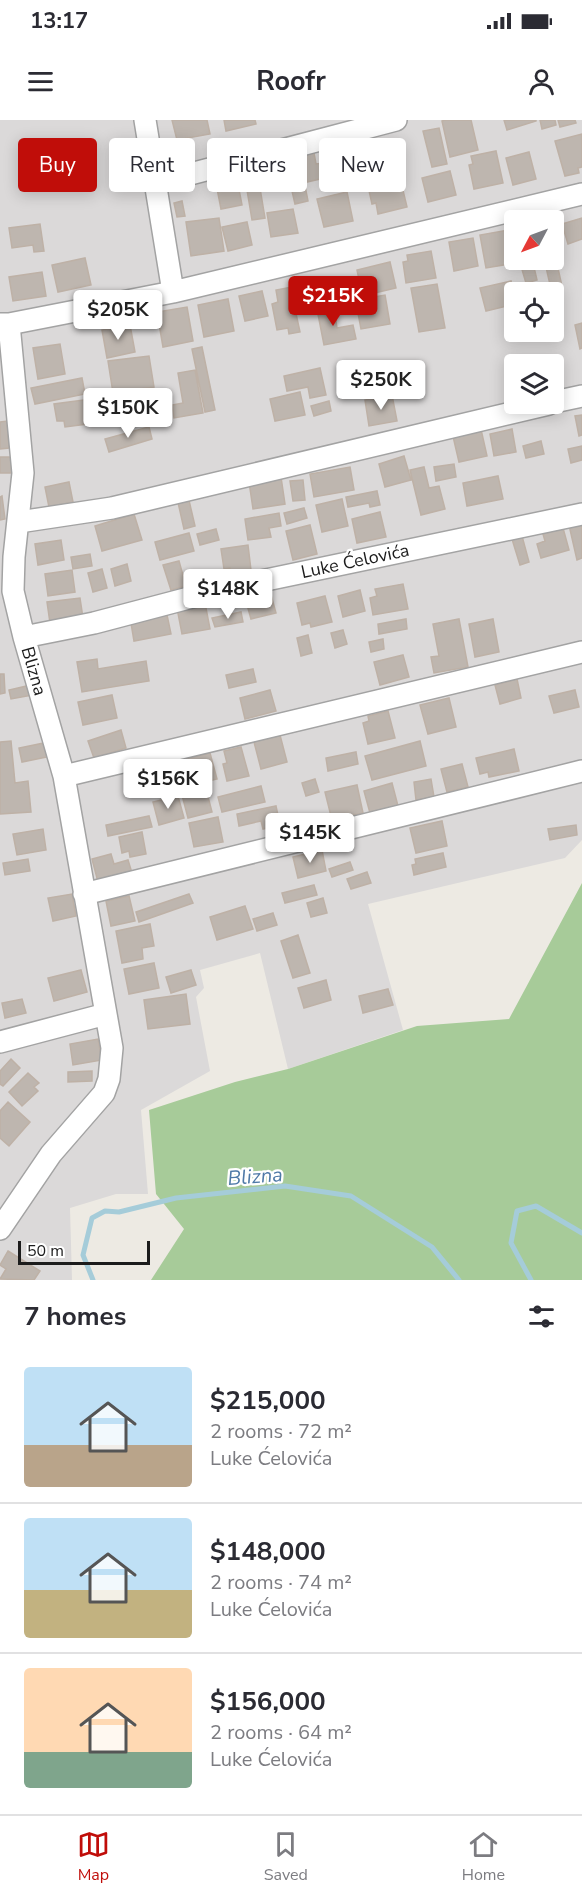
<!DOCTYPE html>
<meta charset="utf-8">
<style>
:root{--surface:#fff;--page:#f2f2f3;--text:#2b2b33;--muted:#7c7c81;--line:#e1e1e2;--accent:#c00d09}
body{margin:0;font-family:"Nunito Sans",sans-serif;background:var(--page);color:var(--text);height:100vh;display:flex;flex-direction:column;font-size:22px;white-space:nowrap}
*{box-sizing:border-box;margin:0}
p{font-size:20px;color:var(--muted)}
.icon{flex:none;width:33px;height:33px;fill:none;stroke:currentColor;stroke-width:2;stroke-linecap:round;stroke-linejoin:round}
.map{position:relative;height:1160px;overflow:hidden}
.panel{display:flex;flex-direction:column;background:var(--surface);flex:1}
.panel>*{flex:none}
.guide{position:absolute;left:18px;top:18px;width:546px;height:54px;display:flex;gap:12px}
.needle{width:39px;rotate:229deg}
.controls{position:absolute;left:504px;top:90px;display:grid;gap:12px}
.controls a{display:grid;place-items:center;width:60px;height:60px;border-radius:6px;background:var(--surface);box-shadow:0 3px 15px #0003;font-size:30px}
.scale{position:absolute;left:18px;bottom:15px;width:132px;box-sizing:border-box;padding-left:6px;border:3px solid #1c1c1c;border-top:0;font-size:16px;line-height:21px;white-space:nowrap;color:#1c1c1c;-webkit-text-stroke:4px #fff;paint-order:stroke}
.price{position:absolute;translate:-50% -51px;padding:0 14px;border-radius:6px;background:#fff;color:#222;font-size:20px;line-height:39px;filter:drop-shadow(0 2px 3px #0008)}
.price::after{content:'';position:absolute;left:50%;top:36px;width:18px;height:14px;margin-left:-9px;background:inherit;clip-path:polygon(0 0,100% 0,50% 100%)}
.price.selected{background:var(--accent);color:#fff}
ul{padding:0;list-style:none}
li{display:flex;align-items:center;gap:18px;height:150px;padding:0 24px}
li+li{border-top:2px solid var(--line)}
li span{display:grid;place-items:center;flex:none;width:168px;height:120px;border-radius:6px;color:#555}
li>.icon{margin-inline-start:auto}
span .icon{width:72px;height:72px;fill:#fffc;stroke-width:1}
li b{font-size:26px}
h2{display:flex;justify-content:space-between;align-items:center;height:72px;padding:0 24px;font-size:26px}
.pill{padding:0 21px;border-radius:6px;background:var(--surface);box-shadow:0 3px 15px #0003;font-size:21px;line-height:54px}
.pill.selected{background:var(--accent);color:#fff}
.status{display:flex;justify-content:space-between;align-items:center;height:42px;padding:0 30px;background:var(--surface);direction:ltr}
.status svg{height:16px;fill:currentColor}
header{display:flex;justify-content:space-between;align-items:center;height:78px;padding:0 24px;background:var(--surface);font-size:27px;font-weight:700}
.menu{display:flex;justify-content:space-around;align-items:center;height:84px;border-top:2px solid var(--line);background:var(--surface);font-size:16px;color:var(--muted)}
.menu a{display:grid;justify-items:center;gap:3px}
.menu .selected{color:var(--accent)}
.map>svg:first-child{display:block}
</style>
<div class="status"><b>13:17</b><svg viewBox="0 0 49 12"><path d="M0 12V9h3v3zM5 12V6h3v6zM10 12V3h3v9zM15 12V0h3v12zM26 1h20v11H26zM47 4h2v5h-2z"/></svg></div>
<header><svg class="icon" aria-label="menu" viewBox="0 0 24 24"><path d="M4 6h16M4 12h16M4 18h16"/></svg>Roofr<svg class="icon" aria-label="person" viewBox="0 0 24 24"><circle cx="12" cy="8" r="4"/><path d="M4 21q1-7 8-7t8 7"/></svg></header>
<div class="map">
<svg width="582" height="1160" viewBox="0 0 582 1160">
<rect width="100%" height="100%" fill="#edeae3"/>
<path fill="#dbd9d9" fill-rule="evenodd" d="M0,0h582v720l-17,18 -197,46 35,126 -115,39 -28,-116 -60,17 4,18 -8,9 14,74 -69,39 7,84h-32l-46,14 2,72h-72zM514,100h40v40h-40zM514,172h40v40h-40zM514,244h40v40h-40z"/>
<path fill="#a7cb99" d="M582,763v397h-431l33,-51 -28,-35 -7,-84 86,-28 53,-13 129,-43 92,-7z"/>
<g fill="none" stroke-linecap="round" stroke-linejoin="round">
<path stroke="#a5ccd9" stroke-width="5" d="M93,1160l-10,-25 9,-37 13,-7 14,1 57,-14 109,-12 66,10 81,51 27,33
M531,1160l-20,-37 6,-32 19,-5 46,27"/>
</g>
<path fill="#beb6af" stroke="#beb1a6" stroke-width="1.5" d="M172,0h35l3,14 -33,6z
M224,0h31l1,4 -30,7z
M445,0h26l7,30 -28,7 -8,-36z
M504,0h32v1l-29,9z
M540,0h15l1,5 -14,4z
M558,0h17l1,3 -16,4z
M439,8l8,36 -15,3 -9,-36z
M582,14v33l-4,1 1,5 -14,3 -10,-35z
M496,31l7,32 -29,6 -5,-24 4,-1 -2,-8z
M529,32l7,27 -23,6 -7,-27z
M314,33l2,11 7,-1 2,15 -18,4 -5,-27z
M301,46l7,35 -13,3 -8,-35z
M257,50l8,48 -13,2 -8,-48z
M450,51l6,24 -28,7 -6,-24z
M236,54l6,31 -21,4 -6,-31z
M400,58l7,29 -29,7 -2,-11 -4,1 -4,-18z
M347,72l6,29 -29,6 -7,-28z
M182,81l3,15 -8,1 -3,-14z
M293,89l5,24 -27,4 -4,-24z
M219,98l5,33 -33,5 -5,-34z
M582,98v21l-14,5 -6,-20z
M247,102l5,23 -24,6 -6,-24z
M40,104l4,27 -10,1 -1,-7 -21,3 -3,-20z
M514,109v31h7v2l-35,6 -6,-33z
M473,118l5,28 -24,5 -5,-29z
M431,131l5,27 -30,5 -3,-21 5,-1 -1,-6z
M85,138l6,27 -33,7 -6,-27z
M390,142l6,26 -26,6 -1,-6 -8,1 -4,-19z
M533,143l4,17 -11,3 -5,-17z
M557,144l5,22 -11,3 -5,-22z
M42,152l4,24 -33,5 -4,-24z
M511,161l3,15 -8,3 1,7 -21,5 -6,-23z
M307,164l5,22 -17,3 5,23 -11,2 -1,-6 -11,2 -5,-26 6,-2 -2,-12z
M437,164l8,44 -26,4 -8,-44z
M262,171l6,25 -23,5 -6,-25z
M385,175l5,29 -29,5 -3,-16 -6,1 -2,-13z
M228,179l6,32 -30,6 -6,-32z
M326,182l2,11 7,1 2,14 16,-3 3,14 -32,6 -8,-41z
M187,187l6,34 -30,6 -6,-35z
M582,203v25l-2,1 -5,-24z
M130,205l5,27 -28,6 -5,-28z
M60,224l5,30 -27,5 -5,-31z
M202,227l13,63 -10,2 -13,-63z
M149,236l5,31 -41,6 -5,-32z
M320,248l6,27 -16,3 -2,-11 -21,4 -3,-15z
M195,250l8,43 -29,5 -2,-13 11,-2 -5,-30z
M379,255l3,17 -17,3 -4,-17z
M82,258l3,16 -50,10 -4,-16z
M300,272l5,23 -30,6 -5,-22z
M392,275l5,26 -28,5 -4,-26z
M91,279l4,24 -30,4 -1,-6h-7l-3,-17z
M329,281l2,10 -17,5 -3,-10z
M582,295v20l-3,1 -4,-20z
M7,301l2,27 -9,1v-27z
M480,305l7,31 -28,6 -7,-30z
M149,307l3,12 -43,13 -4,-13z
M512,309l4,23 -22,4 -4,-22z
M541,321l3,13 -18,4 -3,-12z
M582,326v14l-11,3 -3,-14z
M404,336l7,24 -26,7 -6,-23z
M0,337h11l1,16h-12z
M454,344l2,13 -20,4 -2,-14z
M350,347l4,23 -40,7 -4,-23z
M424,347l5,21 10,-2 6,23 -24,6 -11,-45z
M498,356l5,23 -36,7 -4,-23z
M281,357l4,27 -32,5 -4,-27z
M303,360l2,20 -12,1 -3,-20z
M69,362l4,20 -24,5 -4,-20z
M377,371l3,14 -10,2 -1,-4 -21,4 -2,-10z
M2,376l3,23 -5,1v-23z
M188,376l7,30 -11,3 -7,-31z
M342,379l6,27 -26,6 -6,-27z
M304,388l3,10 -20,6 -3,-11z
M380,392l6,25 -29,6 -5,-24z
M279,393l2,13 -12,2 2,9 -23,3 -3,-21z
M134,394l8,26 -40,11 -7,-25z
M582,402v36l-5,2 -8,-35z
M310,405l7,29 -24,6 -7,-29z
M563,408l6,22 -28,8 -4,-14 8,-3 -2,-7z
M216,409l3,11 -19,5 -3,-11z
M189,413l5,18 -34,9 -5,-18z
M522,416l7,26 -9,3 -8,-26z
M61,420l3,20 -26,5 -3,-21z
M248,425l3,25 -20,3 -1,-5 -6,1 -3,-20z
M90,434l2,12 -19,3 -2,-12z
M179,441l7,25 -15,4 -8,-25z
M127,444l4,17 -16,5 -4,-17z
M102,449l5,19 -14,4 -5,-19z
M72,450l3,22 -27,4 -3,-22z
M403,464l5,25 -35,6 -3,-17 7,-2 -2,-7z
M360,470l5,21 -22,6 -5,-21z
M271,475l5,18 -25,6 -5,-18z
M325,476l7,26 -21,5 -1,-4 -8,2 -5,-22z
M80,478l3,20 -33,5 -3,-21z
M205,483l5,26 -28,5 -5,-26z
M241,492l2,10 -28,5 -3,-9z
M167,495l4,19 -37,7 -3,-18z
M406,499l1,10 -28,5 -1,-10z
M459,499l9,48 -34,6 -3,-16 8,-1 -6,-32z
M493,499l6,33 -24,5 -6,-33z
M343,510l4,14 -12,4 -4,-15z
M308,515l4,18 -11,3 -4,-18z
M383,519l1,10 -13,3 -2,-10z
M403,535l6,22 -29,8 -6,-23z
M97,539l1,10 48,-8 3,20 -67,11 -5,-30z
M253,549l3,13 -27,6 -3,-13z
M0,554h4l1,19 -5,1z
M517,559l4,19 -21,6 -5,-19z
M31,565l2,10 -22,4 -2,-9z
M270,570l6,21 -31,8 -5,-21z
M575,570l4,17 -25,6 -5,-17z
M112,575l5,23 -34,7 -5,-23z
M449,578l7,29 -28,7 -8,-29z
M388,591l7,27 -27,6 -5,-21 6,-2 -1,-5z
M121,610l5,18 -32,10 -6,-17z
M280,615l7,27 -26,7 -7,-27z
M11,621l4,42 13,-2 3,31 -31,2v-72z
M420,621l6,25 -54,14 -7,-24z
M44,623l3,14 -25,5 -3,-14z
M241,627l8,29 -22,5 -4,-17 4,-1 -3,-12z
M514,629l5,22 -30,6 -1,-5 -8,2 -4,-16z
M356,632l2,12 -30,7 -2,-13z
M210,633l7,26 -34,8 -6,-26z
M462,644l6,23 -21,5 -6,-23z
M155,645l6,25 -24,6 -6,-25z
M315,659l4,13 -13,4 -4,-13z
M431,659l3,18 -18,3 -2,-18z
M392,663l6,23 -28,7 -6,-22z
M357,665l6,28 -31,7 -7,-28z
M261,666l4,16 -43,10 -4,-15z
M206,669l6,23 -24,6 -6,-23z
M178,676l6,22 -25,7 -6,-23z
M276,686l4,19 -17,4 -2,-8 -22,5 -2,-12z
M149,696l3,11 -44,9 -2,-11z
M218,697l5,25 -29,5 -5,-24z
M442,701l5,25 -31,7 -6,-25z
M576,705l1,10 -27,5 -2,-11z
M43,709l3,21 -29,5 -4,-21z
M142,712l4,22 -16,3 -1,-6 -7,2 -3,-16z
M322,730l4,21 -28,7 -5,-21z
M443,733l3,14 -32,8 -2,-10 4,-1 -1,-5z
M111,734l3,10 14,-4 4,13 -34,9 -6,-23z
M28,739l2,12 -25,4 -2,-12z
M350,742l3,8 -21,7 -3,-8z
M367,752l4,11 -20,6 -4,-10z
M314,765l3,10 -32,8 -3,-10z
M72,774l4,22 -23,5 -5,-23z
M189,774l4,9 -54,19 -3,-10z
M129,776l6,25 -24,5 -5,-25z
M323,778l4,15 -16,4 -4,-14z
M245,786l8,23 -36,11 -7,-23z
M273,793l4,12 -20,6 -4,-12z
M150,804l4,22 -12,2 1,11 -21,4 -6,-32z
M298,815l12,38 -17,5 -12,-37z
M154,843l5,25 -30,6 -5,-25z
M81,850l6,22 -33,9 -6,-23z
M191,850l5,15 -25,8 -5,-16z
M326,860l5,20 -27,8 -6,-20z
M388,869l5,16 -30,8 -4,-17z
M186,874l4,30 -42,5 -4,-29z
M22,879l4,14 -21,5 -3,-15z
M98,919l4,21 -29,5 -3,-21z
M11,939l9,9 -17,18 -3,-2v-13z
M92,951v10l-24,1v-10z
M28,953l11,10 -5,4 4,4 -16,15 -13,-14z
M8,982l22,20 -21,24 -9,-8v-27z
M8,1131l32,20 -6,9 -34,-1 6,-10 -6,-4z"/>
<g fill="none" stroke-linecap="round" stroke-linejoin="round">
<g stroke="#a3a3a3" stroke-width="24">
<path id="minor" d="M145,0l28,172
M156,63l240,-63
M0,204h9l164,-32 409,-98
M554,282l28,-6
M19,402l93,-14 437,-104
M24,517l70,-14 129,-34 359,-75
M64,656l518,-124
M84,774l498,-123
M0,922l106,-28
M0,1109l51,-75 53,-61 5,-14 3,-31 -48,-272 -40,-139 -11,-46 1,-34 9,-84 -14,-149"/>
</g>
<use href="#minor" stroke="#fff" stroke-width="21"/>
</g>
<g text-anchor="middle" stroke-width="4.5" stroke-linejoin="round" paint-order="stroke">
<g font-size="18" fill="#1c1c1c" stroke="#fff">
<text transform="translate(355 441) rotate(-12)" y="6">Luke Ćelovića</text>
<text transform="translate(34 551) rotate(74)" y="6">Blizna</text>
</g>
<g font-size="20" font-style="italic" fill="#4e79a7" stroke="#fff">
<text transform="translate(255 1056) rotate(-4)" y="7">Blizna</text>
</g>
</g>
</svg>
<div class="controls">
<a><svg class="needle" viewBox="-14 -14 28 28"><path d="M0-13l5 13h-10z" fill="#e53935"/><path d="M0 13l5-13h-10z" fill="#7c7c81"/></svg></a>
<a><svg class="icon" aria-label="locate" viewBox="0 0 24 24"><circle cx="12" cy="12" r="6"/><path d="M12 2v4M12 18v4M2 12h4M18 12h4"/></svg></a>
<a><svg class="icon" aria-label="layers" viewBox="0 0 24 24"><path d="M12 4l9 5-9 5-9-5zM3 14l9 5 9-5"/></svg></a>
</div>
<div class="scale">50 m</div>
<b class="price selected" style="left:333px;top:207px">$215K</b>
<b class="price" style="left:118px;top:221px">$205K</b>
<b class="price" style="left:381px;top:291px">$250K</b>
<b class="price" style="left:128px;top:319px">$150K</b>
<b class="price" style="left:228px;top:500px">$148K</b>
<b class="price" style="left:168px;top:690px">$156K</b>
<b class="price" style="left:310px;top:744px">$145K</b>
<div class="guide">
<a class="pill selected">Buy</a>
<a class="pill">Rent</a>
<a class="pill">Filters</a>
<a class="pill">New</a>
</div>
</div>
<section class="panel">
<h2>7 homes<svg class="icon" aria-label="filters" viewBox="0 0 24 24"><path d="M4 7h16M4 17h16"/><circle cx="9" cy="7" r="2"/><circle cx="15" cy="17" r="2"/></svg></h2>
<ul>
<li><span style="background:linear-gradient(#bfe0f5 65%,#b9a48a 0)"><svg class="icon" aria-label="home" viewBox="0 0 24 24"><path d="M3 11l9-7 9 7M6 9v11h12V9"/></svg></span><div><b>$215,000</b><p>2 rooms · 72 m²</p><p>Luke Ćelovića</p></div></li>
<li><span style="background:linear-gradient(#bfe0f5 60%,#c2b280 0)"><svg class="icon" aria-label="home" viewBox="0 0 24 24"><path d="M3 11l9-7 9 7M6 9v11h12V9"/></svg></span><div><b>$148,000</b><p>2 rooms · 74 m²</p><p>Luke Ćelovića</p></div></li>
<li><span style="background:linear-gradient(#ffd9b3 70%,#7fa58c 0)"><svg class="icon" aria-label="home" viewBox="0 0 24 24"><path d="M3 11l9-7 9 7M6 9v11h12V9"/></svg></span><div><b>$156,000</b><p>2 rooms · 64 m²</p><p>Luke Ćelovića</p></div></li>
</ul>
</section>
<nav class="menu">
<a class="selected"><svg class="icon" aria-label="map" viewBox="0 0 24 24"><path d="M3 6l6-2 6 2 6-2v14l-6 2-6-2-6 2zM9 4v14M15 6v14"/></svg>Map</a>
<a><svg class="icon" aria-label="saved" viewBox="0 0 24 24"><path d="M7 4h10v16l-5-4-5 4z"/></svg>Saved</a>
<a><svg class="icon" aria-label="home" viewBox="0 0 24 24"><path d="M3 11l9-7 9 7M6 9v11h12V9"/></svg>Home</a>
</nav>
